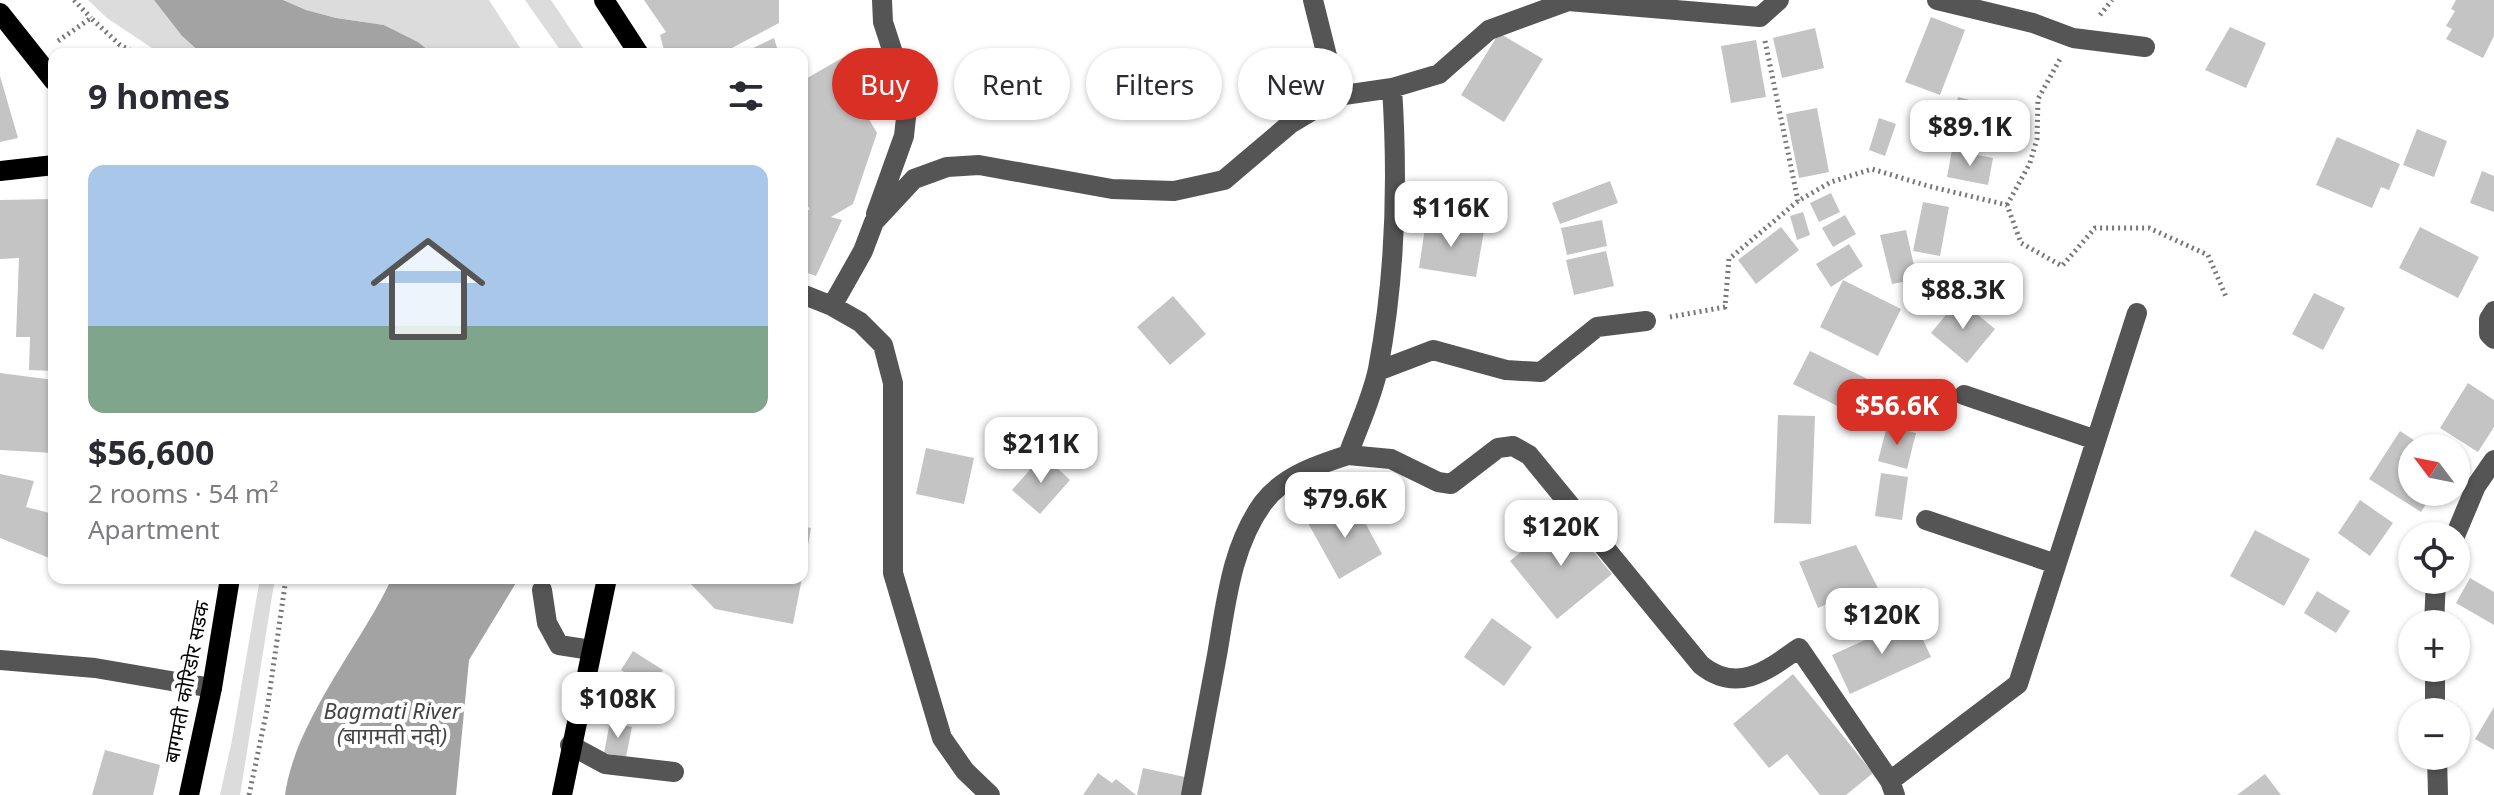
<!DOCTYPE html>
<meta charset="utf-8">
<style>
:root{--surface:#fff;--page:#f7f7f7;--text:#2b2b33;--muted:#7c7c81;--accent:#d93025}
body{margin:0;font-family:"Noto Sans","Noto Sans Devanagari",sans-serif;background:var(--page);color:var(--text);height:100vh;display:flex;flex-direction:column;font-size:30px;white-space:nowrap}
*{box-sizing:border-box;margin:0}
p{font-size:26px;color:var(--muted)}
.icon{flex:none;width:44px;height:44px;fill:none;stroke:currentColor;stroke-width:2;stroke-linecap:round;stroke-linejoin:round}
.map{position:relative;flex:1;overflow:hidden}
.details{position:absolute;left:48px;top:48px;width:760px;height:536px;display:flex;flex-direction:column;background:var(--surface);border-radius:16px;box-shadow:0 2px 6px #0004}
.details>*{flex:none}
.hud{position:absolute;left:832px;top:48px;width:760px;height:72px;display:flex;gap:16px}
.needle{width:52px;rotate:302deg}
.tools{position:absolute;left:2398px;top:434px;display:grid;gap:16px}
.tools a{display:grid;place-items:center;width:72px;height:72px;border-radius:50%;background:var(--surface);box-shadow:0 2px 6px #0004;font-size:40px}
.price{position:absolute;translate:-50% -68px;padding:0 18px;border-radius:16px;background:#fff;color:#222;font-size:26px;line-height:52px;filter:drop-shadow(0 2px 4px #0008)}
.price::after{content:'';position:absolute;left:50%;top:48px;width:24px;height:18px;margin-left:-12px;background:inherit;clip-path:polygon(0 0,100% 0,50% 100%)}
.price.on{background:var(--accent);color:#fff}
ul{padding:0;list-style:none}
li{display:grid;align-content:center;gap:16px;height:424px;padding:0 40px}
li span{display:grid;place-items:center;height:248px;border-radius:16px;color:#555}
li>.icon{margin-inline-start:auto}
span .icon{width:144px;height:144px;fill:#fffc;stroke-width:1}
li b{font-size:34px}
h2{display:flex;justify-content:space-between;align-items:center;height:96px;padding:0 40px;font-size:34px}
.tag{padding:0 28px;border-radius:36px;background:var(--surface);box-shadow:0 2px 6px #0004;font-size:28px;line-height:72px}
.tag.on{background:var(--accent);color:#fff}
.map>svg:first-child{display:block}
</style>
<div class="map">
<svg width="2494" height="795" viewBox="0 0 2494 795">
<rect width="100%" height="100%" fill="#fff"/>
<path fill="#dcdcdc" d="M88,0h66l28,36 20,18h-41l-54,-36z
M283,0h206l35,54h-91l-15,-12 -34,-17 -48,-7 -30,-8z
M525,0h26l36,54h-24z
M260,578h15l-35,217h-20l12,-55z"/>
<path fill="#a3a3a3" d="M154,0h129l23,10 30,8 48,7 34,17 15,12h-231l-20,-18z
M392,578h127l-50,82 -13,135h-171c10,-74 75,-149 107,-217z"/>
<path fill="#c4c4c4" d="M644,0h135v23l-49,26 4,5h-69l-5,-19 6,-3z
M2456,0h38v36l-11,22 -37,-19 6,-10 -6,-3 9,-15 -4,-2z
M1931,17l34,13 -25,65 -35,-13z
M2230,27l36,16 -20,45 -41,-18z
M1815,28l9,40 -42,10 -9,-40z
M1499,33l44,26 -39,63 -43,-27z
M774,38l5,16h-38z
M1756,40l10,57 -35,6 -10,-57z
M856,50l30,52 -20,12 11,19 -24,71 -22,13 11,3 -26,56 -14,-5v-63l8,2 -8,-15v-114z
M0,76l18,62 -18,4z
M1958,97l28,7 -12,48 -28,-7z
M1817,108l12,64 -30,6 -13,-64z
M1879,118l17,6 -11,32 -16,-6z
M2417,129l30,12 -13,36 -31,-12z
M2337,137l63,27 -11,26 -8,-3 -9,21 -56,-23z
M1952,150l41,8 -5,27 -41,-8z
M2482,171l12,5v36l-24,-9z
M1610,181l8,22 -58,21 -8,-21z
M1831,193l9,19 -21,10 -9,-19z
M54,199v172l-25,-1 1,-33h-14l3,-79 -19,1v-59z
M1923,202l26,5 -9,49 -27,-5z
M1803,212l7,23 -13,5 -7,-24z
M1845,215l11,19 -23,13 -11,-19z
M1602,220l5,26 -40,9 -6,-27z
M1426,221l58,10 -8,46 -57,-9z
M1781,227l18,23 -43,34 -18,-24z
M2420,227l59,30 -21,41 -59,-30z
M1906,230l11,49 -25,5 -12,-49z
M1849,244l14,22 -32,21 -15,-23z
M1606,251l8,35 -40,9 -8,-35z
M1843,280l58,29 -23,47 -58,-29z
M2314,293l31,15 -22,42 -31,-16z
M1173,296l33,38 -36,31 -33,-38z
M1959,299l36,30 -28,34 -36,-30z
M1810,351l74,36 -16,34 -75,-37z
M0,373l54,7v73l-54,-3z
M2468,383l26,17v27l-16,25 -38,-24z
M1778,415l37,1 -4,108 -37,-1z
M1887,426l29,7 -9,36 -29,-8z
M2400,431l26,17h-14v44h22l-13,20 -52,-33z
M926,448l48,10 -10,46 -48,-10z
M1043,455l27,25 -30,34 -28,-24z
M1881,473l27,4 -6,43 -27,-4z
M0,474l34,7 -8,26 28,7v46l-54,-22z
M2360,500l33,23 -23,33 -32,-23z
M1355,504l27,50 -43,25 -31,-56 28,-16 4,6z
M1564,516l48,58 -55,45 -47,-58z
M802,526l9,2 -7,40h-2z
M2255,530l55,29 -26,47 -54,-30z
M1856,545l27,53 -18,7 -7,-15 -40,18 -19,-46z
M685,578h117l-9,46 -78,-15z
M2470,578l24,14v33l-38,-22z
M2317,591l33,20 -14,22 -32,-20z
M1492,618l40,29 -28,39 -40,-29z
M1913,618l18,39 -81,37 -18,-39z
M633,651l30,19 -11,19 -31,-19z
M1793,674l80,99 -27,22h-26l-33,-41 -18,14 -36,-44z
M2494,707v43l-19,-11z
M610,722l22,5 -6,30 -22,-4z
M105,750l55,15 -7,30h-61z
M1143,768l42,9 -3,18h-45z
M1098,773l14,10 4,-4 20,16h-53z
M2265,774l16,21h-44z"/>
<g fill="none" stroke-linecap="round" stroke-linejoin="round">
<path stroke="#777" stroke-width="5" stroke-dasharray="2 4" stroke-linecap="butt" d="M74,0l17,18
M2100,15l12,-15
M58,41l33,-23 29,27 17,9
M1765,41l33,160
M2007,205l23,-42 7,-24 1,-40 22,-40
M1670,317l55,-10 4,-48 69,-58 33,-19 41,-13 56,17 79,19 14,38 41,23 33,-38h54l59,27 19,44
M249,795l18,-85 19,-132"/>
<path stroke="#555" stroke-width="20" d="M1313,0l24,96 55,-8
M1937,0l96,23 40,15 72,9
M876,214l28,-78 4,-37 -25,-77 -1,-22
M802,294l30,12 28,16 23,23 10,38v190l49,165 23,33 25,24
M832,306l31,-55 11,-29 40,-43 33,-12 32,-2 133,24 62,2 50,-11 66,-56 47,-28
M2494,311l-5,8v15l5,5
M1378,371l55,-21 73,20 35,2 56,-45 49,-6
M1964,395l132,45
M1348,455l43,4 47,23 13,2 47,-36 15,-2 16,9 172,210c36,29 66,6 98,-17l91,133 5,14
M1926,520l130,44
M2455,536l21,-50 18,-26
M542,590l5,33 12,22 32,5
M2434,624l2,-44
M0,660l95,8 117,20
M2435,668v44
M570,745l35,19 69,8
M2437,756l1,39
M1890,781l128,-97 119,-371
M1191,795c9,-47 17,-93 26,-140 9,-51 14,-108 46,-152 20,-27 54,-38 85,-48 10,-28 24,-57 30,-86 17,-90 20,-190 14,-281l47,-14 50,-44 79,-29 192,16 19,-17"/>
<path stroke="#000" stroke-width="20" d="M604,0l35,54
M0,13l54,68
M0,171l54,-6
M189,795l23,-107 18,-110
M562,795l45,-217"/>
</g>
<g text-anchor="middle" stroke-width="8" stroke-linejoin="round" paint-order="stroke">
<g font-size="20" fill="#000" stroke="#fff">
<text transform="translate(187 682) rotate(-79)" y="7">बागमती कोरिडोर सडक</text>
</g>
<g font-size="22" font-style="italic" fill="#444" stroke="#fff">
<text x="392" y="719">Bagmati River<tspan x="392" dy="25">(बागमती नदी)</tspan></text>
</g>
</g>
</svg>
<div class="tools">
<a><svg class="needle" viewBox="-14 -14 28 28"><path d="M0-13l5 13h-10z" fill="#e53935"/><path d="M0 13l5-13h-10z" fill="#7c7c81"/></svg></a>
<a><svg class="icon" aria-label="locate" viewBox="0 0 24 24"><circle cx="12" cy="12" r="6"/><path d="M12 2v4M12 18v4M2 12h4M18 12h4"/></svg></a>
<a>+</a>
<a>−</a>
</div>
<b class="price" style="left:1970px;top:168px">$89.1K</b>
<b class="price" style="left:1451px;top:249px">$116K</b>
<b class="price" style="left:1963px;top:331px">$88.3K</b>
<b class="price on" style="left:1897px;top:447px">$56.6K</b>
<b class="price" style="left:1041px;top:485px">$211K</b>
<b class="price" style="left:1345px;top:540px">$79.6K</b>
<b class="price" style="left:1561px;top:568px">$120K</b>
<b class="price" style="left:1882px;top:656px">$120K</b>
<b class="price" style="left:618px;top:740px">$108K</b>
<div class="hud">
<a class="tag on">Buy</a>
<a class="tag">Rent</a>
<a class="tag">Filters</a>
<a class="tag">New</a>
</div>
<section class="details">
<h2>9 homes<svg class="icon" aria-label="filters" viewBox="0 0 24 24"><path d="M4 7h16M4 17h16"/><circle cx="9" cy="7" r="2"/><circle cx="15" cy="17" r="2"/></svg></h2>
<ul>
<li><span style="background:linear-gradient(#a9c7e8 65%,#7fa58c 0)"><svg class="icon" aria-label="home" viewBox="0 0 24 24"><path d="M3 11l9-7 9 7M6 9v11h12V9"/></svg></span><div><b>$56,600</b><p>2 rooms · 54 m²</p><p>Apartment</p></div></li>
</ul>
</section>
</div>
